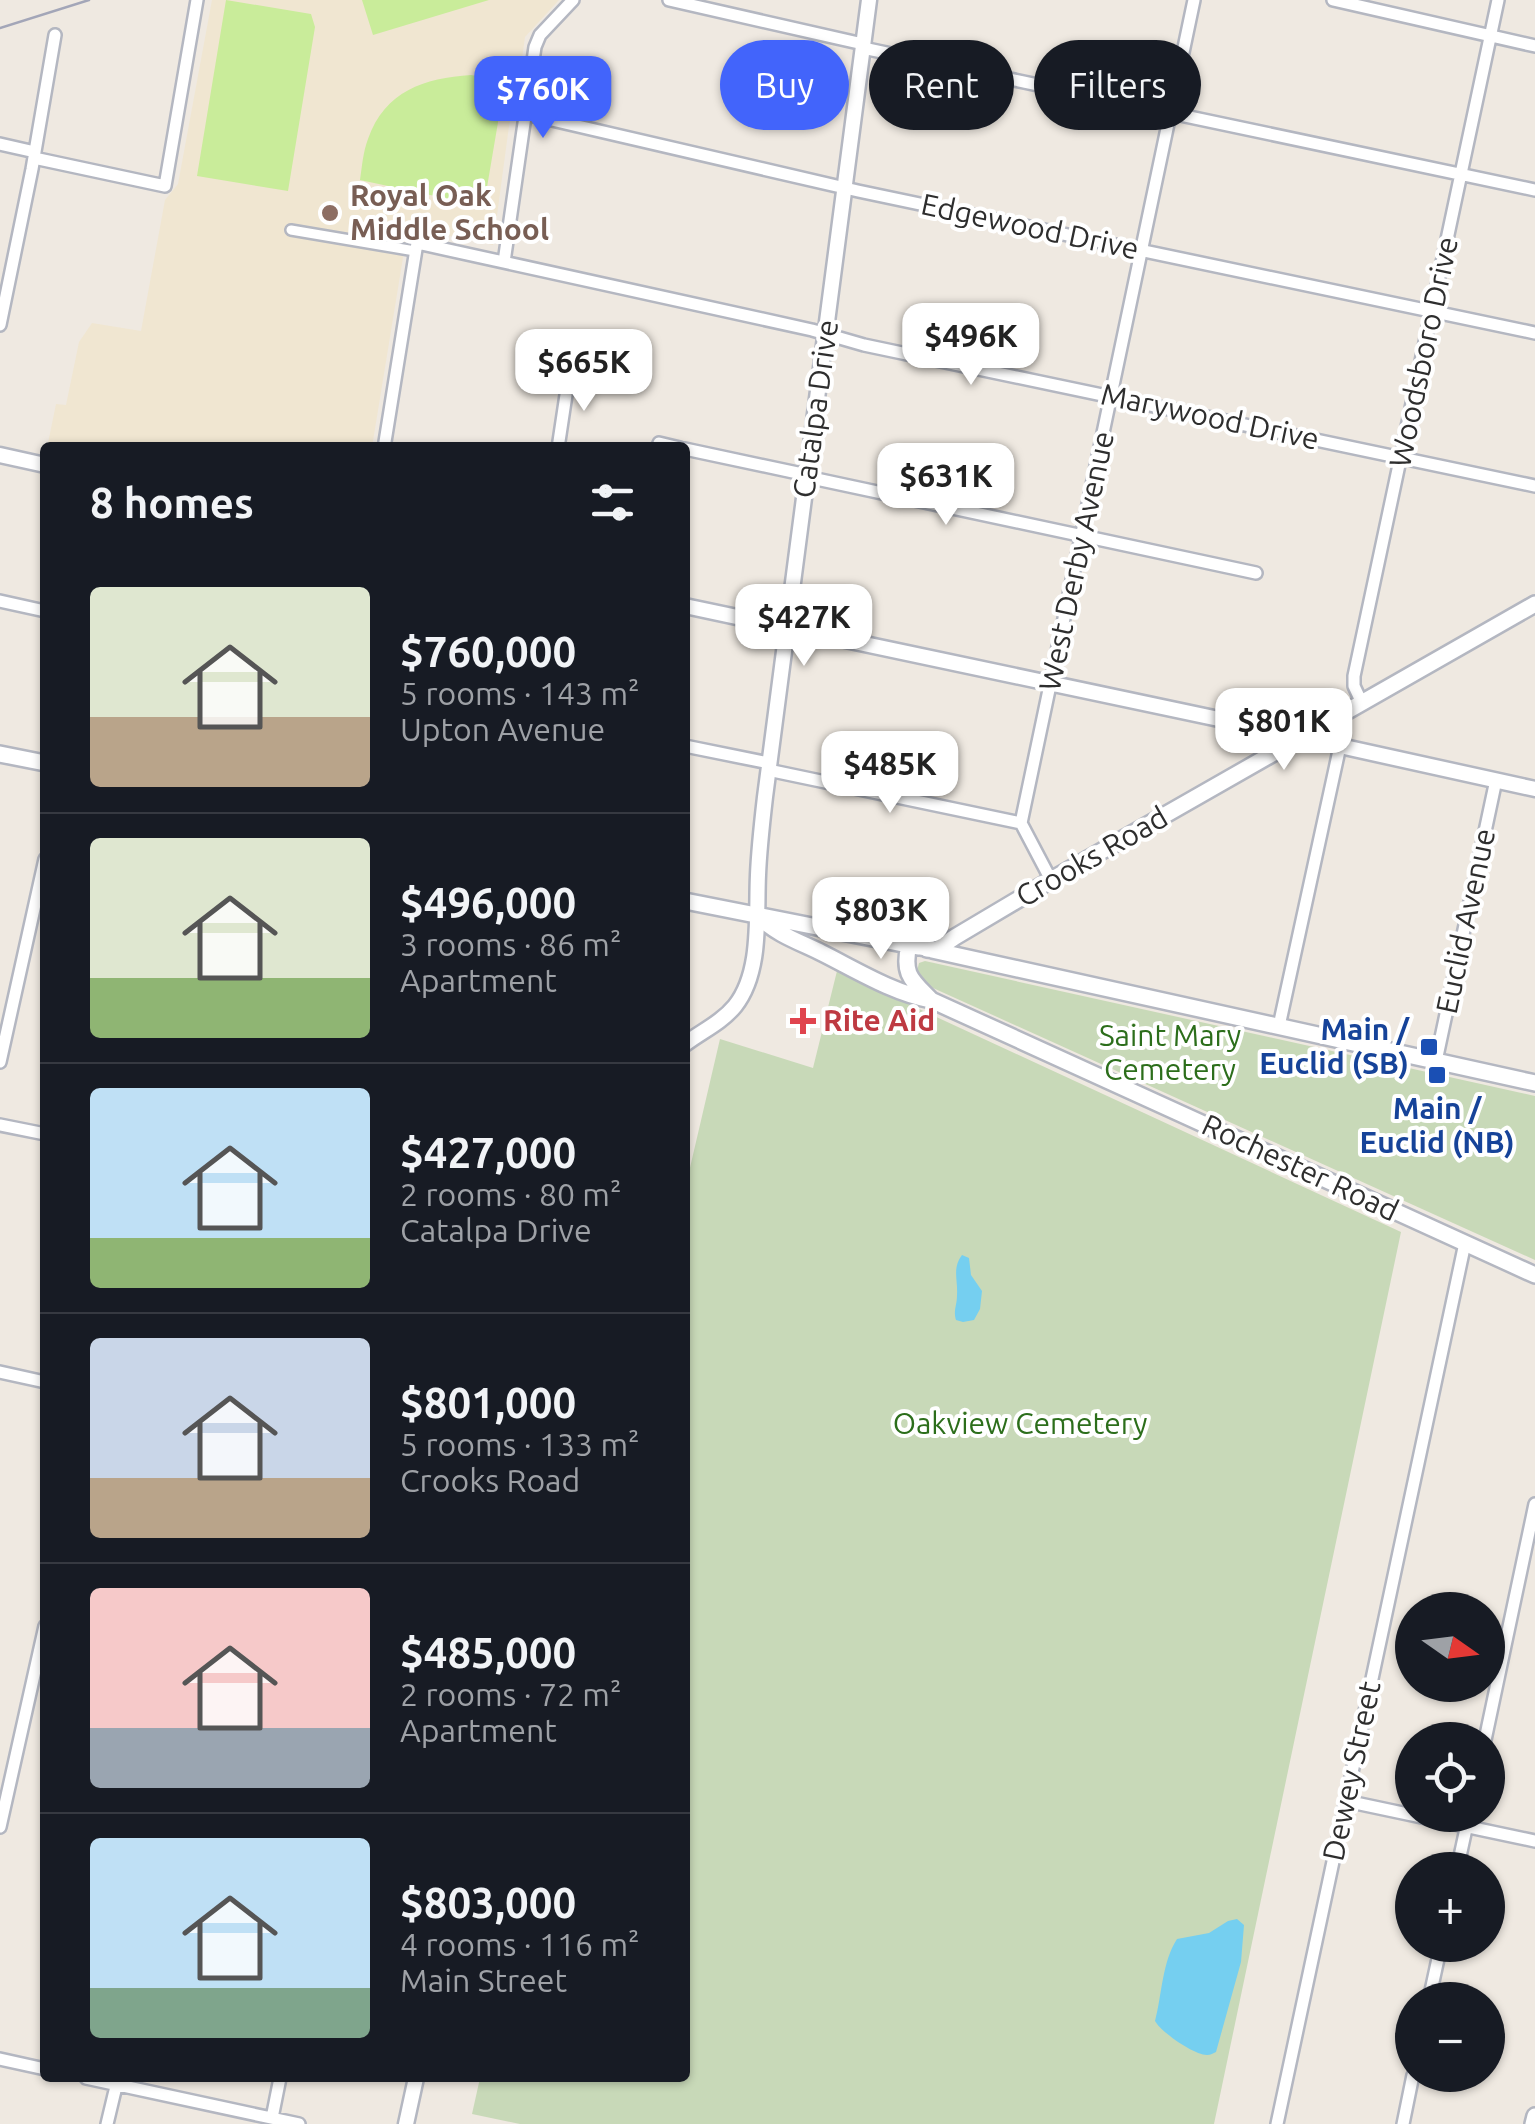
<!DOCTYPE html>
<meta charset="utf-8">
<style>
:root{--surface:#171b24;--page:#20242c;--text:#f1f3f6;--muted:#9ea1a6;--line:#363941;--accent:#4264fb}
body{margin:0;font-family:Ubuntu,sans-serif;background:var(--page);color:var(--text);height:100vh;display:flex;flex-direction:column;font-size:38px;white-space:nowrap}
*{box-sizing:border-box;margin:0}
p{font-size:32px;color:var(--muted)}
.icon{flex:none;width:55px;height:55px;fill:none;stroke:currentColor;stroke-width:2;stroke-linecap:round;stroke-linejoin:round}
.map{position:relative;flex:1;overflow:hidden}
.panel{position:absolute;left:40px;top:442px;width:650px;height:1640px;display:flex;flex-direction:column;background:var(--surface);border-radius:10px;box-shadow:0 2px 8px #0004}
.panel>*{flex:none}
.banner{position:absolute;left:720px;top:40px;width:665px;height:90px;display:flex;gap:20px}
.needle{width:65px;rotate:104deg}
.tools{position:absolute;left:1395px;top:1592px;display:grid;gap:20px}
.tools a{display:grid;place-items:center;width:110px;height:110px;border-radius:50%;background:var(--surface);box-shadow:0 2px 8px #0004;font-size:50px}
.price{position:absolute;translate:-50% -85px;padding:0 22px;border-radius:20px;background:#fff;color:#222;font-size:32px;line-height:65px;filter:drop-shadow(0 2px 5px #0008)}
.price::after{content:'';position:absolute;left:50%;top:60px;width:30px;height:22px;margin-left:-15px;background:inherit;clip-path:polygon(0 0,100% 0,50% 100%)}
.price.current{background:var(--accent);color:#fff}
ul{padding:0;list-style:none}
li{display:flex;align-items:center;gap:30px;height:250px;padding:0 50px}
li+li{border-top:2px solid var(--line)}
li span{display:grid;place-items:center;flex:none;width:280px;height:200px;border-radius:10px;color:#555}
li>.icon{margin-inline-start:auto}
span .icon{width:120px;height:120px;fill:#fffc;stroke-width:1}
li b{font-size:42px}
h2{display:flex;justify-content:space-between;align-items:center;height:120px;padding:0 50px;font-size:42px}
.pill{padding:0 35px;border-radius:45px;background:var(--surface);box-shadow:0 2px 8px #0004;font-size:35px;line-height:90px}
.pill.current{background:var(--accent);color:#fff}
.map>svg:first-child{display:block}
</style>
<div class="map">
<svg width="1535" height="2124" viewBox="0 0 1535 2124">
<rect width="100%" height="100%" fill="#efe9e1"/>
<path fill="#f0e6d1" d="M212,0h347l-34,37 -8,57 -5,10 -19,141 -85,-18 -36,220 -325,1 9,-44 10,1 13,-63 13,-19 49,8 24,-131 13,-16z"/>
<path fill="#c8d9b8" d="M925,961l610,135v164l-602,-272 -17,-13 3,-12z
M837,971l564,261 -187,892h-694l-48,-10 8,-36h205v-889l35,-150 93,29z"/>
<path fill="#c9ec9a" d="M226,0l85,14 4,13 -27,164 -91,-15z
M362,0h127l-116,35z
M471,75l34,6 -20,118 -8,6 -117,-25c2,-13 3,-28 8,-41 17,-48 56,-61 103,-64z"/>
<path fill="#75cff0" d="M962,1255l7,3 2,17 11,16 -2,18 -6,11 -11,2 -7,-2c-3,-10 1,-14 1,-25 1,-15 -5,-27 5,-40z
M1237,1919l7,6 -3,37 -25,90c-3,1 -5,3 -9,3 -13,0 -46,-23 -52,-34 7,-26 7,-59 22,-82l32,-6 19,-12z"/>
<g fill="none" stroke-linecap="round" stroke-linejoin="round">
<g stroke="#b4b7c1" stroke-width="14">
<path id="pedestrian" d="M291,230l124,21"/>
</g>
<g stroke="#b4b7c1" stroke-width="16">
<path id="minor" d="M669,0l194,44
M1333,0l202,46
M863,48l672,142
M526,114l332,77 677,142
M0,144l35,8
M34,158l131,28 32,-186
M504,262l31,-215 5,-12 33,-35
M0,325l32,-156 23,-134
M659,443l21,5
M384,448l33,-205 395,87 52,15 671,141
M558,448l11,-73
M685,449l122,26
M807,477l449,96
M0,601l45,10
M1362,703l-8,-17v-10l144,-676
M685,746l84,17
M768,770l253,53
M1051,880l-30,-57 173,-823
M1279,1026l61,-280
M1436,1061l60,-281
M0,1062l45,-203
M0,1125l45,9
M0,1372l45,10
M1485,1740l50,-236
M1346,1801l189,40
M0,1827l45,-201
M1457,1870l12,-55
M1429,2000l12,-55
M0,2059l45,10
M86,2078l213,46
M272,2118l8,-40
M107,2124l11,-46
M1277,2124l188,-881
M1403,2124l10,-49"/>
</g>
<g stroke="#b4b7c1" stroke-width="19">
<path id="tertiary" d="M0,455l45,10
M685,606l581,123 15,5 11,8
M1309,733l13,8 18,5 195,43
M685,1044c17,-13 36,-21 50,-38 27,-34 21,-90 23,-131 1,-26 4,-52 7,-78l104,-797
M406,2124l10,-46"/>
</g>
<g stroke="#b4b7c1" stroke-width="20">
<path id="secondary" d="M0,754l45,9
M685,901l233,46
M760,918c18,17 40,24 62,35 34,17 71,40 109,47
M927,949l9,1 19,-13 96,-57 484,-276
M932,950l603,133
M936,950l-27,-5c-7,30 3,35 22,55l604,275
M1533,2124l2,-8"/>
</g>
<use href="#pedestrian" stroke="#fff" stroke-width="9"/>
<use href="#minor" stroke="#fff" stroke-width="11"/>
<use href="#tertiary" stroke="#fff" stroke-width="14"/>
<use href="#secondary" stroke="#fff" stroke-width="15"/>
<path stroke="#a3a6b8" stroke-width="2.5" d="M0,28l89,-28"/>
</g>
<circle fill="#8d6e63" stroke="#fff" stroke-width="4" cx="330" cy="213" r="10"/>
<path fill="#e0444e" stroke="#fff" stroke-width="4" d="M798 1006h10v10h10v10h-10v10h-10v-10h-10v-10h10z"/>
<g fill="#1a4fb4" stroke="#fff" stroke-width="4">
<rect x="1419" y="1037" width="20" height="20" rx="5"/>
<rect x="1427" y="1065" width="20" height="20" rx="5"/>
</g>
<g text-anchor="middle" stroke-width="8" stroke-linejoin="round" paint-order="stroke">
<g font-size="30" font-weight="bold" fill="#785e54" stroke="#fff" text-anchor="start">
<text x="350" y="206">Royal Oak<tspan x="350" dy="34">Middle School</tspan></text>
</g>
<g font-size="30" fill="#2e2e2e" stroke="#fff">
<text transform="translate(1030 227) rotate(12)" y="10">Edgewood Drive</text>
<text transform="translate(1424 352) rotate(-78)" y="10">Woodsboro Drive</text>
<text transform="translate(816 409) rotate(-82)" y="10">Catalpa Drive</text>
<text transform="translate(1210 417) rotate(12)" y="10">Marywood Drive</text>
<text transform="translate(1077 561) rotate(-78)" y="10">West Derby Avenue</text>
<text transform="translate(1092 857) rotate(-30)" y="10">Crooks Road</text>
<text transform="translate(1466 921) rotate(-78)" y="10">Euclid Avenue</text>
<text transform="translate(1300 1168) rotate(25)" y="10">Rochester Road</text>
<text transform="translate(1352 1771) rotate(-78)" y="10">Dewey Street</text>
</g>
<g font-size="30" font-weight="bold" fill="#be3a42" stroke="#fff" text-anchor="start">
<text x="823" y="1031">Rite Aid</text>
</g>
<g font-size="30" font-weight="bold" fill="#164399" stroke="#fff" text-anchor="end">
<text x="1409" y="1040">Main /<tspan x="1409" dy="34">Euclid (SB)</tspan></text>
<text x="1437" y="1119" text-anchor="middle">Main /<tspan x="1437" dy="34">Euclid (NB)</tspan></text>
</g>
<g font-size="30" fill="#2c6e1b" stroke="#fff">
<text x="1170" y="1046">Saint Mary<tspan x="1170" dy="34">Cemetery</tspan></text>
<text x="1020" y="1434">Oakview Cemetery</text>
</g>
</g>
</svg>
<div class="tools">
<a><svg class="needle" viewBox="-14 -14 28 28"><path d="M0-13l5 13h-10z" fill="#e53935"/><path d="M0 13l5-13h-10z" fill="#9ea1a6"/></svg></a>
<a><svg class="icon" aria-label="locate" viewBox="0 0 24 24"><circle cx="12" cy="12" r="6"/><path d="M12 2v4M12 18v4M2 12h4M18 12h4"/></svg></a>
<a>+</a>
<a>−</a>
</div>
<b class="price current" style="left:543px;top:141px">$760K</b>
<b class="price" style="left:971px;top:388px">$496K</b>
<b class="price" style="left:584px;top:414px">$665K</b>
<b class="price" style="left:946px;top:528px">$631K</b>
<b class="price" style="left:804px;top:669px">$427K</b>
<b class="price" style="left:1284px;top:773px">$801K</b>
<b class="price" style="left:890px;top:816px">$485K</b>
<b class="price" style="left:881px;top:962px">$803K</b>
<div class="banner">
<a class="pill current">Buy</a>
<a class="pill">Rent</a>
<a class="pill">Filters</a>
</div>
<section class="panel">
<h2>8 homes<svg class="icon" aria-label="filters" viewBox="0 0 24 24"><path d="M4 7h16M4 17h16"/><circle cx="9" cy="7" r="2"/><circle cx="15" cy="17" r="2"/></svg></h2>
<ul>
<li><span style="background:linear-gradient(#dfe7d0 65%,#b9a48a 0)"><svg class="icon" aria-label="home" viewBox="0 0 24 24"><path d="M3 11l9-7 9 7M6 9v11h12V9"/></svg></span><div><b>$760,000</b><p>5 rooms · 143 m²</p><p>Upton Avenue</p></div></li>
<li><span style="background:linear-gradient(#dfe7d0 70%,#8fb573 0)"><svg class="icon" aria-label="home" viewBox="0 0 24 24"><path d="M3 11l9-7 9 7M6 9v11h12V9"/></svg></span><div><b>$496,000</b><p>3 rooms · 86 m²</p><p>Apartment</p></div></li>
<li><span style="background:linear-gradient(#bfe0f5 75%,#8fb573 0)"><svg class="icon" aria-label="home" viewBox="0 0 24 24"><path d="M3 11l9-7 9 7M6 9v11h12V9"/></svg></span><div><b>$427,000</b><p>2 rooms · 80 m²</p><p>Catalpa Drive</p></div></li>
<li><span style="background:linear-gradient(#c9d6e8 70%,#b9a48a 0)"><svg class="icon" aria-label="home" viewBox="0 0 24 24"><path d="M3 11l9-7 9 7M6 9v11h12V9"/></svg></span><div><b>$801,000</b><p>5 rooms · 133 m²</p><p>Crooks Road</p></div></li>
<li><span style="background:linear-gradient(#f6c9c9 70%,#9aa5b1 0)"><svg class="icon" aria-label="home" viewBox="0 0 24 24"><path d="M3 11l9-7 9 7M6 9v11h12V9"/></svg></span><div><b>$485,000</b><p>2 rooms · 72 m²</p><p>Apartment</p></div></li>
<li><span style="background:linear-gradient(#bfe0f5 75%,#7fa58c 0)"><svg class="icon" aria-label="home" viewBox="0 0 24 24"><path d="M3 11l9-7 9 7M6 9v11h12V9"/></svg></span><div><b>$803,000</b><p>4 rooms · 116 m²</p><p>Main Street</p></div></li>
</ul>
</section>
</div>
